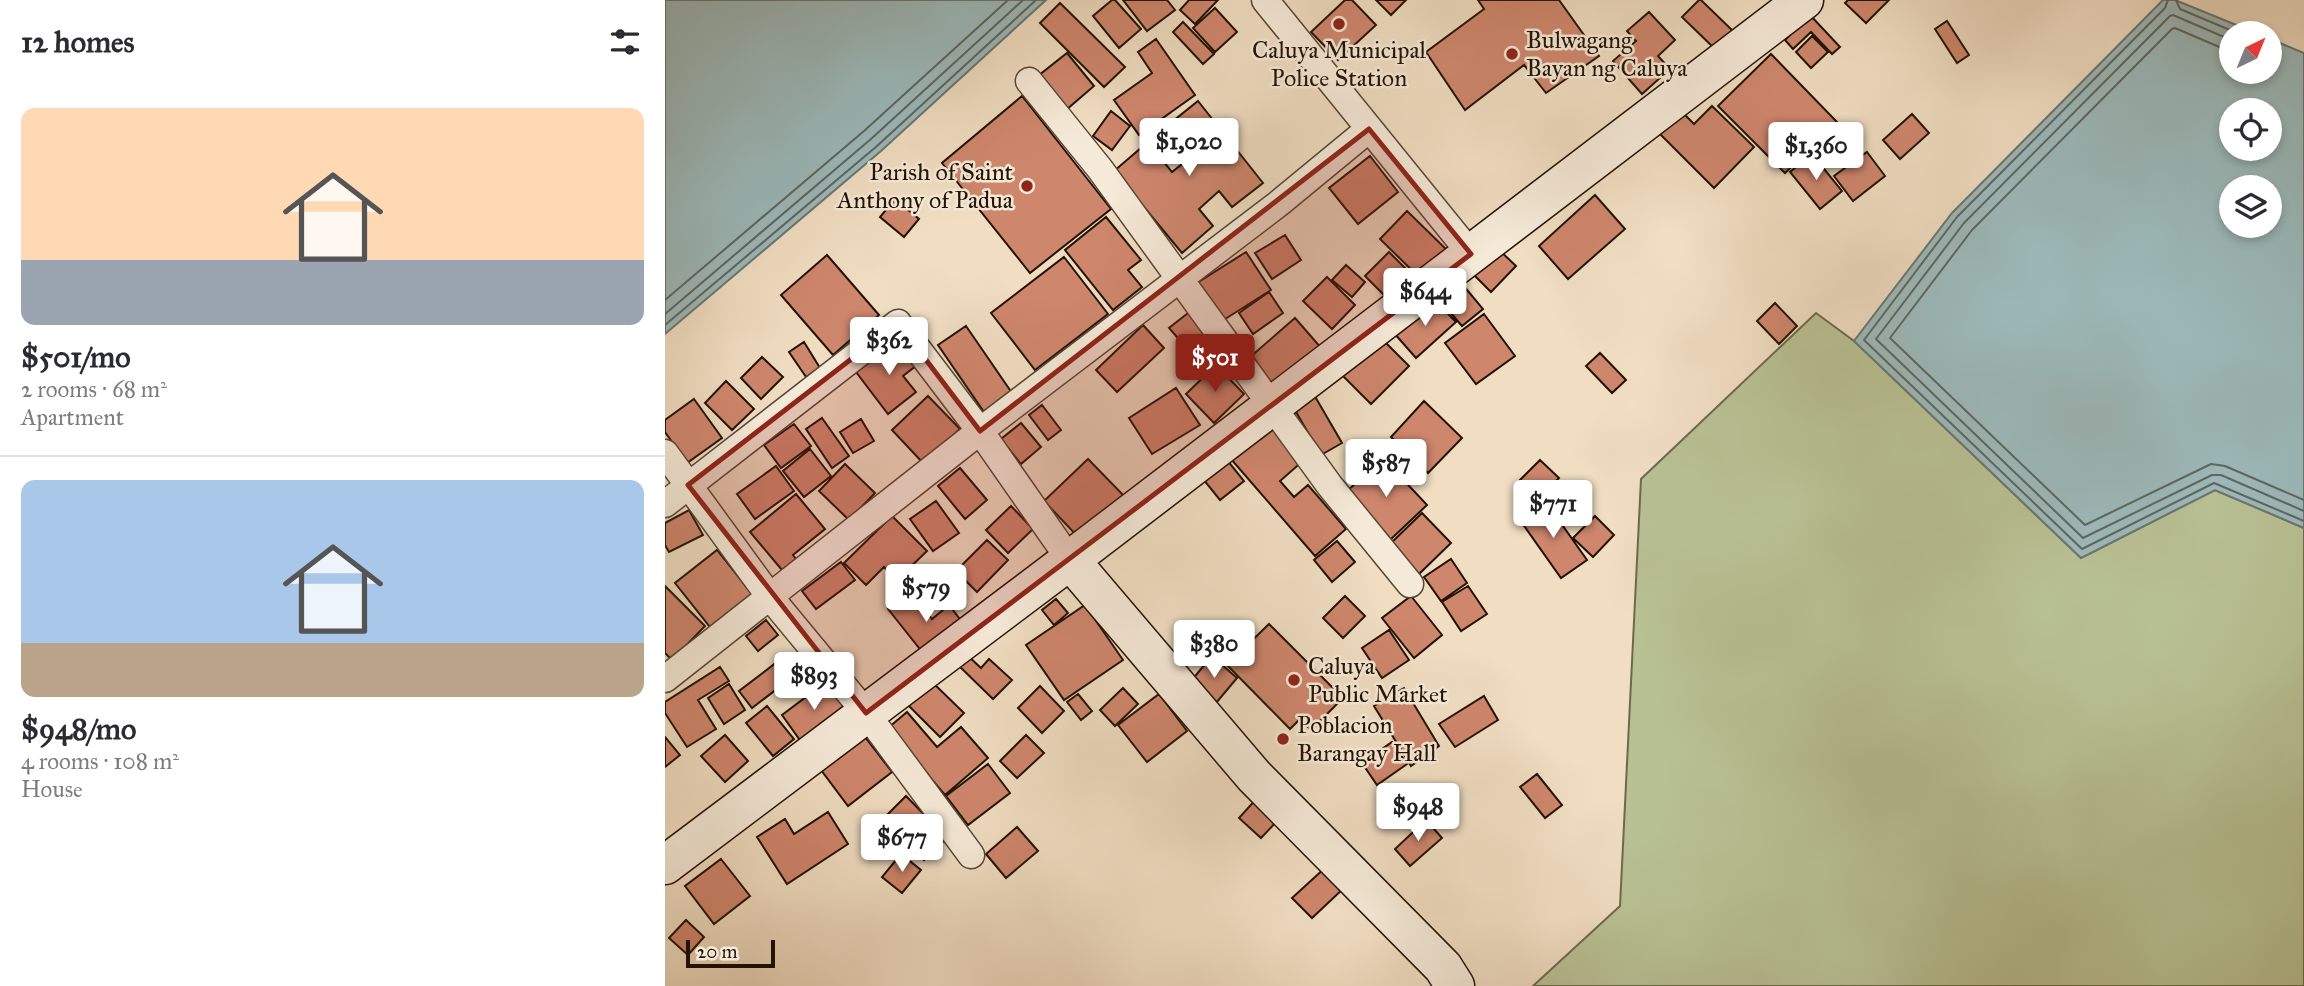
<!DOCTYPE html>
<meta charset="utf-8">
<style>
:root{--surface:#fff;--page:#f7f7f7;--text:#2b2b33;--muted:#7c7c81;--line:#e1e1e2;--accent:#8f2418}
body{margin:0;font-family:"IM FELL Great Primer",serif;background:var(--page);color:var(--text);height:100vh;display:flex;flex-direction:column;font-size:26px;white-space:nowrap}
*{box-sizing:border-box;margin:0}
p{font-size:23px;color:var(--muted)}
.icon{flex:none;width:38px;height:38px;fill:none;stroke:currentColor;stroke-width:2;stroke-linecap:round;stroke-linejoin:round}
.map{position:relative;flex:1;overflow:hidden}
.sheet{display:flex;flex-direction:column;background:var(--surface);width:665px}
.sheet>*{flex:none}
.needle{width:46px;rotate:43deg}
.buttons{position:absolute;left:1554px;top:21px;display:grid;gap:14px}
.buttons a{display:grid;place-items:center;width:63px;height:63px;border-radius:50%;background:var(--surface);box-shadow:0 4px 10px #0003;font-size:35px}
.scale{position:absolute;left:21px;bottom:18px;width:89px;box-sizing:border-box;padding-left:7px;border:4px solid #221304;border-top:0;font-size:19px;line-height:24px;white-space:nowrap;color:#221304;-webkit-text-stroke:5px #f5e9d7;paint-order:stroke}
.price{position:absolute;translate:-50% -60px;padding:0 16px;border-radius:7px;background:#fff;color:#222;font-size:23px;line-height:46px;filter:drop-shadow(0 2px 4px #0008)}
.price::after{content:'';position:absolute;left:50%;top:42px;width:21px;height:16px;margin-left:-10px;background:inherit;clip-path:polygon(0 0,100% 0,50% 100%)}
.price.current{background:var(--accent);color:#fff}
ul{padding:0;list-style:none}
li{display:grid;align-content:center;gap:14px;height:371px;padding:0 21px}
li+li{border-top:2px solid var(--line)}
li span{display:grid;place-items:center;height:217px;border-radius:14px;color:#555}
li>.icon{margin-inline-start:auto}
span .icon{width:126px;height:126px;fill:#fffc;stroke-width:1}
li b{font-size:30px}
h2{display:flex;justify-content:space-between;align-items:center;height:84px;padding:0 21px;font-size:30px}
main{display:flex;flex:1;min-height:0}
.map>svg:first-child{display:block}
</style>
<main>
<section class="sheet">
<h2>12 homes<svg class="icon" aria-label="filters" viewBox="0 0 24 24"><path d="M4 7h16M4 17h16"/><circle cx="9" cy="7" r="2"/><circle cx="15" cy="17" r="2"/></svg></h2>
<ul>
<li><span style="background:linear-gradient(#ffd9b3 70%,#9aa5b1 0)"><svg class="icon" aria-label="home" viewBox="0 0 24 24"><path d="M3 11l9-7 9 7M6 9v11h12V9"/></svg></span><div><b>$501/mo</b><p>2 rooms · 68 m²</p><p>Apartment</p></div></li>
<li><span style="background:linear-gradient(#a9c7e8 75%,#b9a48a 0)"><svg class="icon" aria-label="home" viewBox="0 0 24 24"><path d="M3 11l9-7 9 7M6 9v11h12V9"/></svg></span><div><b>$948/mo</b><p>4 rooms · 108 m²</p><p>House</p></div></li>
</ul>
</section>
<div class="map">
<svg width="1639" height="986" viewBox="0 0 1639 986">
<rect width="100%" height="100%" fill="#f0ddc2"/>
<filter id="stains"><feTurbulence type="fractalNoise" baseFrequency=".00286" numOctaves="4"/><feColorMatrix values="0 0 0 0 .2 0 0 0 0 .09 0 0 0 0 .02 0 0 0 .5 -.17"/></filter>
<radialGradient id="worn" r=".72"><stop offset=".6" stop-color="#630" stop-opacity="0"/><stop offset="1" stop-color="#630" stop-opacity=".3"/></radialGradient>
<path fill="#b8c194" stroke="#6d6a4c" stroke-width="2" d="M1151,313l38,28 227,217 134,-68 89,38v458h-771l87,-80 21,-427z"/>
<path fill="#9cbabb" stroke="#6b7772" stroke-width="2" fill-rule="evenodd" d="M0,0h381l-165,151 -216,183z
M1498,0h12l81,33h-25v39h39v-33l34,14v475l-89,-38 -134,68 -227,-217 98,-128zM1605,110v39h-39v-39zM1605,187v39h-39v-39z"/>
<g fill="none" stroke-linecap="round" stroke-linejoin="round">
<path stroke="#5f6660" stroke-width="2" d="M1503,0l-3,8 -208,209 -93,123 218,209 132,-66 90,38
M1511,0l4,9 57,24
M1566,40l-58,-25 -3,1 -206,207 -88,116 207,199 129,-63h9l83,36
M1566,52l-56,-24 -3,1 -200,201 -82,108 195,187 126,-61 14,2 79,34
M0,300l199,-169 144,-131
M0,314l206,-175 152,-139
M0,325l212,-179 159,-146"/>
</g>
<path fill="#ce866d" stroke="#221304" stroke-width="2" d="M447,0h3l26,29 -22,19 -26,-32z
M458,0h44l8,10 -28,21z
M524,0h29l-23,24 -15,-14z
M680,0h7l24,25 -38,35 -27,-28z
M711,0h30l-15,15z
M813,0h81l40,56 -53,37 -22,-28 -59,45 -39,-58 58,-43z
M1034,0h2l33,32 -18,18 -34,-33z
M1183,0h41l-23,23 -21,-20z
M395,3l65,64 -21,20 -64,-64z
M550,8l22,24 -22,20 -22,-24z
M984,12l26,28 -17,16 12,13 -28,25 -29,-33 23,-20 -9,-10z
M1145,15l30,32 -8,7 -21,-22 -18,17 -8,-9z
M1282,21l22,34 -12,8 -22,-34z
M518,22l31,32 -11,10 -30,-32z
M1147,36l16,16 -17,16 -15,-16z
M491,39l39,56 -56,40 -25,-35 38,-27 -14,-21z
M402,53l27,33 -28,24 -28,-34z
M1106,54l66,68 -52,51 -67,-67z
M357,96l89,113 -81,64 -88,-110z
M533,101l65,82 -31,24 -13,-16 -20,18 14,17 -31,27 -68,-82 34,-29 24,30 20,-16 -25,-30z
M1047,106l42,41 -40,41 -56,-56 22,-22 14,14z
M446,111l19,15 -18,24 -19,-14z
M1247,114l17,19 -29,26 -17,-19z
M1202,152l18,24 -32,25 -19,-25z
M1147,154l30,37 -22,18 -30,-37z
M705,156l28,36 -40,32 -29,-36z
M930,195l30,34 -57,50 -29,-33z
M230,199l24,20 -15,18 -24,-20z
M742,211l44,43 -27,28 -44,-43z
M441,217l35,43 -13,10 14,17 -29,23 -48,-60z
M620,235l16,25 -29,19 -17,-26z
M830,246l21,20 -25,26 -21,-21z
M581,252l25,38 -49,31 -25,-38z
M724,252l27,27 -24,24 -27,-27z
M162,255l52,60 -46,40 -52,-60z
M399,257l44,57 -73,56 -44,-57z
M681,265l19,17 -13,15 -20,-17z
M662,277l28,28 -23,24 -29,-28z
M793,279l25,30 -21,17 -25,-29z
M604,292l14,21 -30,21 -14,-21z
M769,299l22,23 -40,36 -22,-25z
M1110,303l22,23 -18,18 -22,-23z
M523,313l20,22 -19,16 -20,-23z
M819,314l31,42 -39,28 -31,-41z
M630,318l27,31 -47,40 -26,-31z
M478,325l21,23 -47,44 -21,-22z
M301,326l46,67 -28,19 -46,-67z
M715,337l29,29 -38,38 -29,-29z
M233,340l19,25 -14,11 13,16 -28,22 -32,-42z
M139,342l16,26 -14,9 -17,-25z
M935,353l26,27 -14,13 -26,-27z
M97,357l21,20 -22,22 -20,-21z
M551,365l28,29 -30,29 -28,-29z
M61,381l28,28 -22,21 -27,-27z
M511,388l24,37 -48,29 -23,-36z
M648,393l29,50 -21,12 -29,-50z
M263,396l32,33 -36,35 -32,-34z
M29,399l28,39 -35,25 -22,-31v-12z
M759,401l38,37 -34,35 -37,-36z
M377,405l19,25 -13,10 -19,-25z
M157,418l27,38 -17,12 -26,-39z
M196,419l13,22 -21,12 -13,-21z
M356,423l20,24 -20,17 -20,-25z
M129,424l17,22 -30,22 -17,-23z
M607,424l32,36 -24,21 14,16 14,-12 38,44 -31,27 -84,-97z
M145,449l21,27 -27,21 -21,-26z
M718,458l44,47 -38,36 -44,-48z
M423,459l38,39 -44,43 -38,-40z
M562,460l17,21 -24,19 -17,-21z
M875,460l19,18 -20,20 -19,-18z
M180,464l30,29 -26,27 -30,-29z
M111,466l18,25 -39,28 -18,-25z
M295,468l27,32 -22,19 -27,-33z
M131,494l29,35 -32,26 3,4 -14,11 -32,-38z
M271,501l23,32 -26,18 -23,-32z
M881,502l41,58 -26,18 -41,-58z
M346,506l22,23 -25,24 -22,-23z
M24,510l14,25 -34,17 -4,-7v-22z
M757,513l29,30 -33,32 -29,-30z
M227,516l35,35 -30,29 -13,-13 -18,18 -22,-22z
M930,516l19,19 -21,22 -20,-19z
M322,540l21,20 -31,32 -21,-21z
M672,541l18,21 -23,20 -18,-22z
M52,550l35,44 -42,33 -35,-44z
M786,559l16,24 -26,18 -17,-24z
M176,562l14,18 -39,29 -14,-18z
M0,586l40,40 -33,34 -7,-7z
M803,586l19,28 -26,17 -19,-29z
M245,591l22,28 17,-14 17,22 -39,31 -39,-49z
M680,596l20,20 -22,22 -20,-20z
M746,596l31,39 -28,23 -32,-40z
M391,599l12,14 -14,12 -12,-15z
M420,605l38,55 -59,40 -38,-55z
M101,620l12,15 -20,16 -12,-15z
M604,624l74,74 -32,32 -11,-11 -10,10 -63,-64z
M724,630l20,30 -27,18 -20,-30z
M301,654l15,14 8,-9 23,21 -19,19 -36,-35z
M547,656l25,22 -21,25 -25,-22z
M112,662l13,17 -38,29 -13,-17z
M144,663l11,14 -15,12 -12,-14z
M55,667l9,14 -31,19 18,29 -29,18 -22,-34v-11z
M264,679l35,34 -24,24 -35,-35z
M161,682l21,28 -45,33 -20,-28z
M64,684l16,26 -21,14 -16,-26z
M375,686l24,25 -22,22 -24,-25z
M458,688l15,16 -23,22 -15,-16z
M739,688l35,58 -28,20 -37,-60z
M413,694l14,17 -11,9 -14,-18z
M494,694l28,37 -40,31 -29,-37z
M819,696l14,24 -43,27 -16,-23z
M102,706l27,33 -21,17 -27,-33z
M242,712l30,35 24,-20 27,31 -43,37 -57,-67z
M60,735l23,26 -23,21 -24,-26z
M361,735l18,18 -27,25 -17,-17z
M0,737l15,18 -15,12z
M200,737l27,35 -44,34 -27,-36z
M727,742l15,22 -30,21 -15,-22z
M323,764l22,29 -42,32 -22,-29z
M872,774l25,31 -17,13 -25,-31z
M241,796l41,42 -23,22 -26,-25 -12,11 -15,-15z
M593,797l22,21 -19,20 -22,-20z
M163,812l20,32 -61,40 -30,-47 28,-18 9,15z
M761,820l16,18 -32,28 -15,-17z
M352,827l21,24 -32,27 -20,-24z
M236,854l20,16 -19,23 -20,-16z
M56,859l29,37 -36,28 -29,-38z
M661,867l19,20 -33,31 -20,-20z
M21,920l18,17 -16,18 -19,-17z"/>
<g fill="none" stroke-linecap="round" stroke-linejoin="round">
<g stroke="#564634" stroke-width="29">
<path id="street" d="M600,0l206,254
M364,81l71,88 230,317 80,98
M0,453l105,144 96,116 105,142
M0,504l233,-181 82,108 90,129
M0,679l315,-248 298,-227 91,-75"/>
</g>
<g stroke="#221304" stroke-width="41">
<path id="secondary" d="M405,560l184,216 189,191 12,19
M0,865l405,-305 734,-560"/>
</g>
<use href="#street" stroke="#f5e9d7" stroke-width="26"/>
<use href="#secondary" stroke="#f5e9d7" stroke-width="38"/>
</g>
<path fill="#8f2418" fill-opacity="0.2" stroke="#8f2418" stroke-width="5" stroke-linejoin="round" d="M704,129l102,125 -605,459 -178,-228 210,-162 82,108z"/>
<g fill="#8f2418" stroke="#f5e9d7" stroke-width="2.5">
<circle cx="674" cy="24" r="7"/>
<circle cx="847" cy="54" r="7"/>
<circle cx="362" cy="186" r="7"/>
<circle cx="629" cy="680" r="7"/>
<circle cx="618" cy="739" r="7"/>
</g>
<g text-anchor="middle" stroke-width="5" stroke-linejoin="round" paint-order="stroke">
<g font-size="24" fill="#221304" stroke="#f5e9d7" text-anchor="start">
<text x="861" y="48">Bulwagang<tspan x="861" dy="28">Bayan ng Caluya</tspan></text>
<text x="674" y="58" text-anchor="middle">Caluya Municipal<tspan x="674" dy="28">Police Station</tspan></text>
<text x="348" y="180" text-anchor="end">Parish of Saint<tspan x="348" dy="28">Anthony of Padua</tspan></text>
<text x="643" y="674">Caluya<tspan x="643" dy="28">Public Market</tspan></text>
<text x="632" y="733">Poblacion<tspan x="632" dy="28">Barangay Hall</tspan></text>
</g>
</g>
<rect width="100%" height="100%" filter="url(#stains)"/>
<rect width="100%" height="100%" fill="url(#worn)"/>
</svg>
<div class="buttons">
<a><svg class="needle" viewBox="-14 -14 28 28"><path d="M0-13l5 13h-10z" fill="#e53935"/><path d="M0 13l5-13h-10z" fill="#7c7c81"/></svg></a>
<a><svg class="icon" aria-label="locate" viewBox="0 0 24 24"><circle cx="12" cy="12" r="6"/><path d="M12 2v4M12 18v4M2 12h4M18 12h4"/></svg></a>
<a><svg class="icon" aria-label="layers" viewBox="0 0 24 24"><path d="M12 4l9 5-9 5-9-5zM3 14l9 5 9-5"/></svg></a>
</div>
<div class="scale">20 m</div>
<b class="price" style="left:524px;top:178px">$1,020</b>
<b class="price" style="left:1151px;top:182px">$1,360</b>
<b class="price" style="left:760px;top:328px">$644</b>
<b class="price" style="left:224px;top:377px">$362</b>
<b class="price current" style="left:550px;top:394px">$501</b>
<b class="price" style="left:721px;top:499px">$587</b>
<b class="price" style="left:888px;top:540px">$771</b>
<b class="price" style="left:261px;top:624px">$579</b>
<b class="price" style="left:549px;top:680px">$380</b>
<b class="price" style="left:149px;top:712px">$893</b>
<b class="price" style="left:753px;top:843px">$948</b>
<b class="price" style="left:237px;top:874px">$677</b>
</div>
</main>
